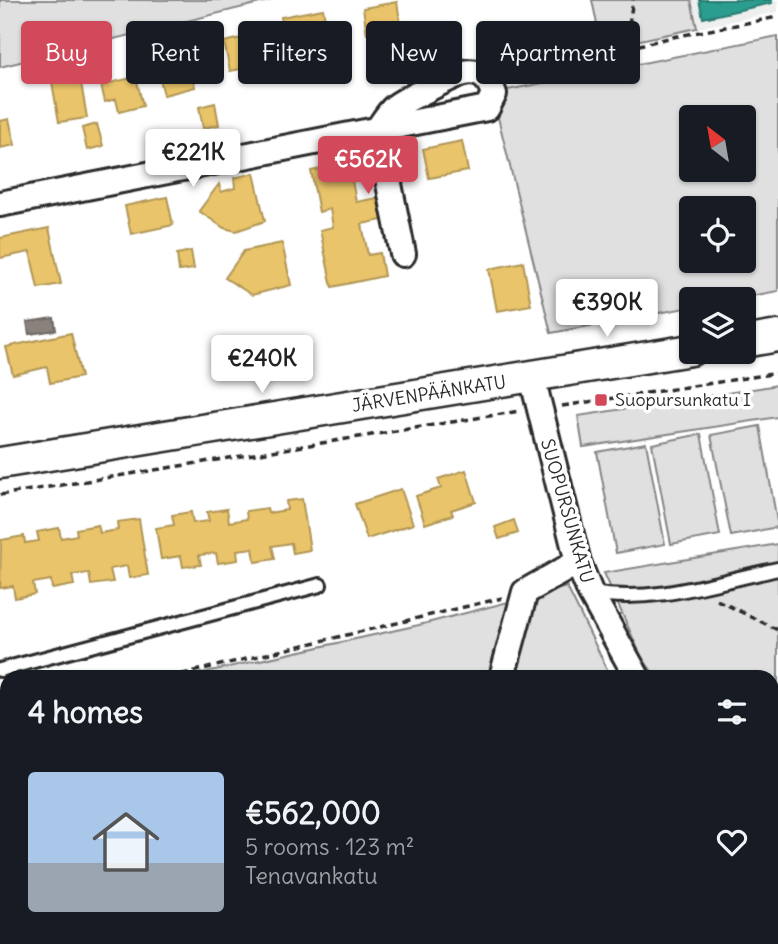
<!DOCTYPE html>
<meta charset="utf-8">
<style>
:root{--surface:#171b24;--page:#242831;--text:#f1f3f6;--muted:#9ea1a6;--line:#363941;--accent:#d1495b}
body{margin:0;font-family:Delius,sans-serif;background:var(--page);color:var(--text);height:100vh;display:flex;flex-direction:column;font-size:26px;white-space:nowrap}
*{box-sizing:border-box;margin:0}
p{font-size:23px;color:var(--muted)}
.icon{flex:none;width:38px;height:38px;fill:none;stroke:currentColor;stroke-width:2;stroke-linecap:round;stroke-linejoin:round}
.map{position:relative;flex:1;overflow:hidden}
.panel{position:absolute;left:0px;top:670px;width:779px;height:275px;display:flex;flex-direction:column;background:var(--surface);border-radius:21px 21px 0 0;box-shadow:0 2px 5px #0004}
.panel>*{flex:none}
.banner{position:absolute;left:21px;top:21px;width:737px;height:63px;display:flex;gap:14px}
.needle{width:46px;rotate:329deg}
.tools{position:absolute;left:679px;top:105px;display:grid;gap:14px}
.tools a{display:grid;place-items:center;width:77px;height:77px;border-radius:7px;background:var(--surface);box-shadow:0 2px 5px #0004;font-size:35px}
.price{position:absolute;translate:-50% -60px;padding:0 16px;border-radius:7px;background:#fff;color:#222;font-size:23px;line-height:46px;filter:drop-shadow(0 2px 4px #0008)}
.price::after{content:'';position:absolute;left:50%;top:42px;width:21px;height:16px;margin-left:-10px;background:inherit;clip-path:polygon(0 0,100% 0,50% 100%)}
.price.on{background:var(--accent);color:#fff}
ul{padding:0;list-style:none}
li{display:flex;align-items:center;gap:21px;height:175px;padding:0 28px}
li+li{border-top:2px solid var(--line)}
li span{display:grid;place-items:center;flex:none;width:196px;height:140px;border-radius:7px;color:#555}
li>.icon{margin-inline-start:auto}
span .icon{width:84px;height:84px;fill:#fffc;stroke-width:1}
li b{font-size:30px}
h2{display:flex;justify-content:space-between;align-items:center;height:84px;padding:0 28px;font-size:30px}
.tag{padding:0 24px;border-radius:7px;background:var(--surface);box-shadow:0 2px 5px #0004;font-size:24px;line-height:63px}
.tag.on{background:var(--accent);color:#fff}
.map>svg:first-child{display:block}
</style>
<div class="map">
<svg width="778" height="944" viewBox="0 0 778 944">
<rect width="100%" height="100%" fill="#fff"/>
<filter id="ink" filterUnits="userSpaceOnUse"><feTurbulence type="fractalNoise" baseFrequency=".0143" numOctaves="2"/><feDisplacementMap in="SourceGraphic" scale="14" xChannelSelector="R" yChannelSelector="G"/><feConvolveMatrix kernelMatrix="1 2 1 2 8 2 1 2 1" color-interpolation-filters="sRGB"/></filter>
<g filter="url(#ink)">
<path fill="#efefef" d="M691,0h87v12l-81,16z"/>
<path fill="#e0e0e0" stroke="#868686" stroke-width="2" fill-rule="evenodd" d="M0,0h272l-272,67z
M592,0h99l6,28 -95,20z
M778,36v255l-43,8h-44v8l-140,26 -59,-240zM691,117h53v53h-53zM691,208h53v53h-53z
M778,385v32l-195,30 -5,-31z
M760,426l18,101 -47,9 -20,-101z
M701,434l19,101 -49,9 -19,-100z
M646,443l19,101 -49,9 -19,-101z
M778,544v225l-6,-2v-90h-116l-15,-21 -37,-83z
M567,587l44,90h-428l236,-52z
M772,814l6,1v129h-358l-3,-6h355z"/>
<path fill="#b6b6b6" stroke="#7e7e7e" stroke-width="2" d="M7,916v22h410l3,6h-420v-27z"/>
<path fill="#e9c46a" stroke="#b09657" stroke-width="2" d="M397,2l4,25 -34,7 -4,-26z
M323,9l13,64 -27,6 -8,-36 -14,3 -6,-29z
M250,36l6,30 -26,5 -6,-29z
M192,40l8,30 -9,2 4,15 -31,8 -6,-24 7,-2 -6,-21z
M80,77l7,41 -28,4 -7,-40z
M136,77l7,29 -24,6 -3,-13 -11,3 -4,-17z
M215,103l4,22 -16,3 -4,-21z
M9,119l6,26 -15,3v-27z
M97,124l6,22 -16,4 -5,-22z
M462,141l6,30 -39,7 -6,-29z
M349,163l7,39 21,-4 5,22 -20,4 6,31 12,-2 4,23 -52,11 -12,-57 13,-3 -3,-18 -11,3 -8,-41z
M254,173l11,48 -29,10 -12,-3 -25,-17 20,-27 2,8 14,-4 -1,-10z
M167,197l6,28 -42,9 -6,-28z
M49,228l12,56 -23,4 -8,-36 -30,6v-20z
M282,243l9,42 -39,10 -27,-17 19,-27z
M191,251l3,18 -15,2 -2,-17z
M523,262l8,43 -34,6 -8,-42z
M71,333l10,44 -31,6 -3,-16 -34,8 -7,-28z
M466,470l10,32 -25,8 2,5 -28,9 -9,-28 25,-8 -3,-9z
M401,489l12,35 -46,15 -12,-35z
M302,499l8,51 -17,3 -2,-10 -19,3 3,13 -20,3 -2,-14 -16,2 1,10 -20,3 -2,-10 -17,2 2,10 -18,2 -2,-11 -20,3 -5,-31 18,-3 -2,-10 19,-3 2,11 16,-2 -2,-9 20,-3 2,13 18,-3 -1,-8 21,-3 1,5 19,-3 -1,-9z
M139,519l9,56 -19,3 -2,-12 -17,3 3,13 -22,3 -2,-12 -17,2 2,10 -22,4 -1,-9 -18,3 2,11 -20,4 -2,-12 -13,2 1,-48 23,-4 1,7 14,-2 -2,-9 22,-4 2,10 16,-3 -1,-6 22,-4 2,8 18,-3 -1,-8z
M514,520l4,13 -19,6 -4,-12z
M7,763v48l-5,1 -2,-48z"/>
<path fill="#2a9d8f" stroke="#2a7b71" stroke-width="2" d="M699,0h72l1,3 -69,15z"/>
<path fill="#8a817c" stroke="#6e6764" stroke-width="2" d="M570,26l2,19 -22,3 -3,-19z
M54,318l2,12 -27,4 -2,-12z"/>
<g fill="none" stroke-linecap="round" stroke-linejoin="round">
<g stroke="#2b2b2b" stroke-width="18">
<path id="service" d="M591,593c64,11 124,-11 187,-24
M0,670l320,-85"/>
</g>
<g stroke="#2b2b2b" stroke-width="30">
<path id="minor" d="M0,204l487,-96 7,-14c-11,-38 -42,-17 -66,-5 -10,5 -24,11 -33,18 -7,6 -12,15 -17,22l25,125
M532,377l46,185 12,30 47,85
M502,677l23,-85 53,-30
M772,784l6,2
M508,944l1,-6"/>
</g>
<g stroke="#2b2b2b" stroke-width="35">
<path id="tertiary" d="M744,342l34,-6
M0,463l691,-113"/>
</g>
<path stroke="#2b2b2b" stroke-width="3.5" stroke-dasharray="7 5" stroke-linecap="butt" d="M625,48l8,-48
M509,76l164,-39 105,-20
M562,406l216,-33
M0,495l520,-84
M717,600l61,30
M170,677l332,-79
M0,713l7,-1"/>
<use href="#service" stroke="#fff" stroke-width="12"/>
<use href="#minor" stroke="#fff" stroke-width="24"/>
<use href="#tertiary" stroke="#fff" stroke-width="30"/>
</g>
</g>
<rect fill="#d1495b" stroke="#fff" stroke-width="2.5" x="594" y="393" width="14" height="14" rx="3.5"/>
<g text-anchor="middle" stroke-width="7" stroke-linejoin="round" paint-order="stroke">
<g font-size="18" fill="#2b2b2b" stroke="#fff">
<text transform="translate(429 394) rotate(-9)" y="6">JÄRVENPÄÄNKATU</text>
<text transform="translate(567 511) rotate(74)" y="6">SUOPURSUNKATU</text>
</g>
<g font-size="18" fill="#2b2b2b" stroke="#fff" text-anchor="start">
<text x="615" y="406">Suopursunkatu I</text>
</g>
</g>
</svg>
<div class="tools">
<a><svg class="needle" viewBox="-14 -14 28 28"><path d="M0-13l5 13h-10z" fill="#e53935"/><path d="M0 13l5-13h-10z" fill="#9ea1a6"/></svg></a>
<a><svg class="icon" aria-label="locate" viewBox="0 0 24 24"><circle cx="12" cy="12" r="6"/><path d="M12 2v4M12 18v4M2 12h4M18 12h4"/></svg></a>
<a><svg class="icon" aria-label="layers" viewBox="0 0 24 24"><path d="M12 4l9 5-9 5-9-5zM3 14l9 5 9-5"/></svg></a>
</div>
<b class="price" style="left:193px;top:189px">€221K</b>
<b class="price on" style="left:368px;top:196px">€562K</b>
<b class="price" style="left:607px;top:339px">€390K</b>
<b class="price" style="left:262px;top:395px">€240K</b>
<div class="banner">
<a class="tag on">Buy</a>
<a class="tag">Rent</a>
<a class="tag">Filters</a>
<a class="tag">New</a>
<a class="tag">Apartment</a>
</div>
<section class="panel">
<h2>4 homes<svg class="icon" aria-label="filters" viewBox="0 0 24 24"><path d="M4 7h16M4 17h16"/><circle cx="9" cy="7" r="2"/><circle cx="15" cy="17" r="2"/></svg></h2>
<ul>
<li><span style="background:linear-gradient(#a9c7e8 65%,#9aa5b1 0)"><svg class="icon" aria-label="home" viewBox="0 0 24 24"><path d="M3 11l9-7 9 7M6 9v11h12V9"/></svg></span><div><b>€562,000</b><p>5 rooms · 123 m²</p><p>Tenavankatu</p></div><svg class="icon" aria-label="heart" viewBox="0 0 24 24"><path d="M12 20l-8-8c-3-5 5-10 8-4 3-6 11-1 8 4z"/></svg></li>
</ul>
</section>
</div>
